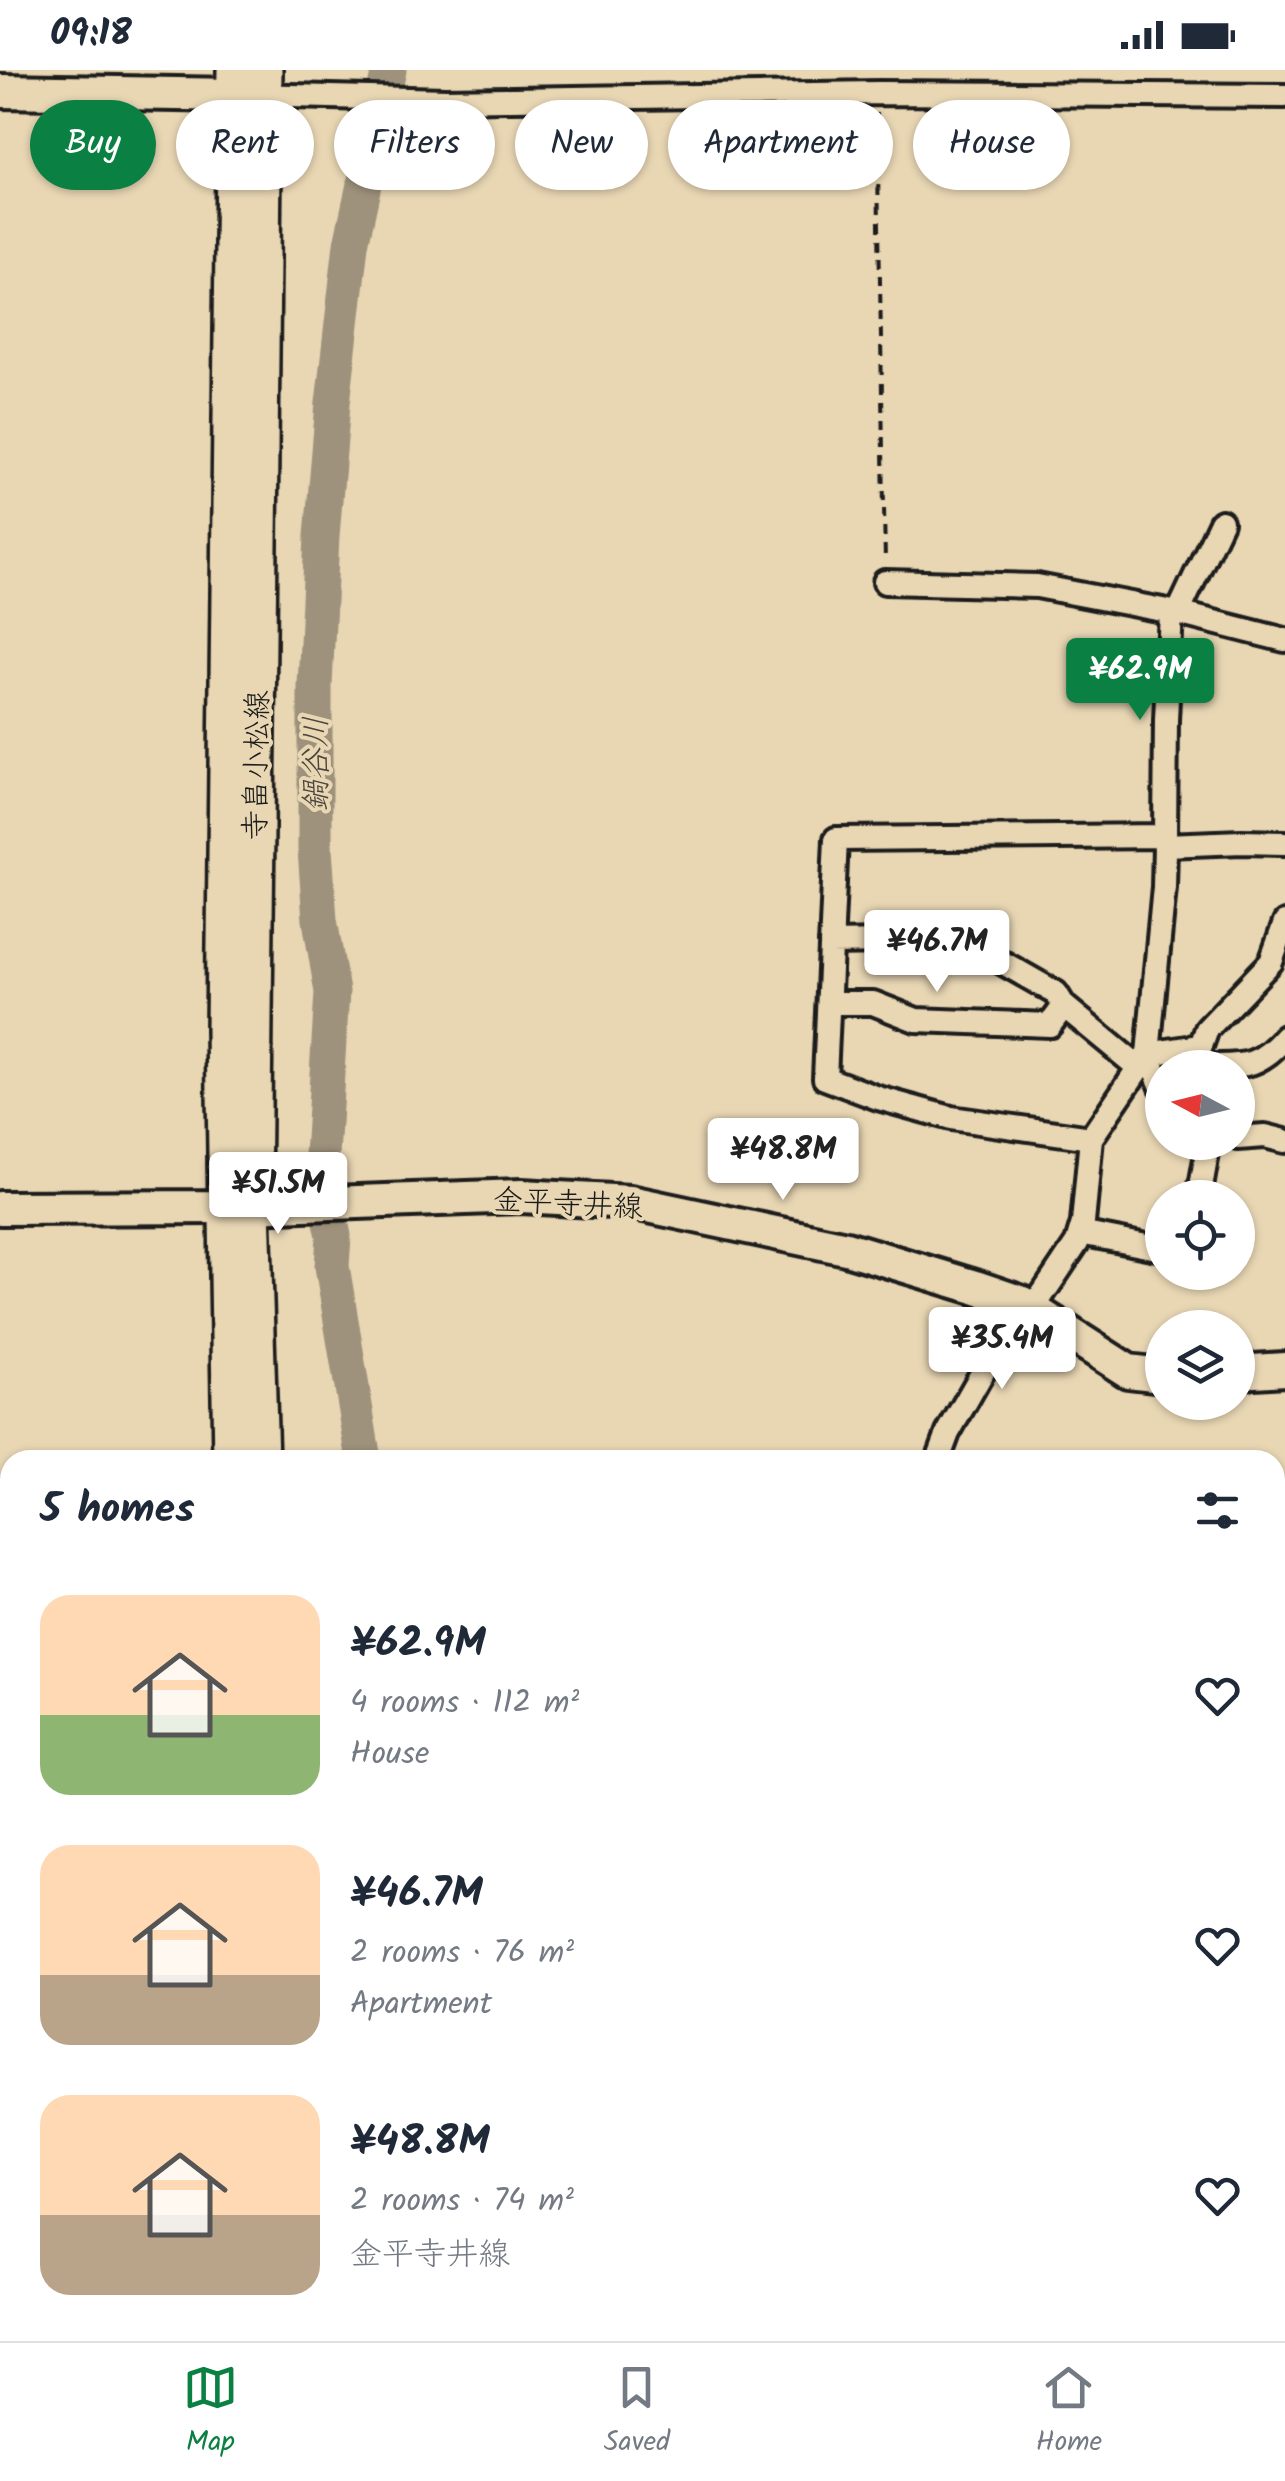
<!DOCTYPE html>
<meta charset="utf-8">
<style>
:root{--surface:#fff;--page:#f2f2f3;--text:#1f2937;--muted:#747a83;--line:#e0e1e3;--accent:#0b8043}
body{margin:0;font-family:Kalam,"Klee One",sans-serif;background:var(--page);color:var(--text);height:100vh;display:flex;flex-direction:column;font-size:38px;white-space:nowrap}
*{box-sizing:border-box;margin:0}
p{font-size:32px;color:var(--muted)}
.icon{flex:none;width:55px;height:55px;fill:none;stroke:currentColor;stroke-width:2;stroke-linecap:round;stroke-linejoin:round}
.map{position:relative;flex:1;overflow:hidden}
.sheet{position:absolute;left:0px;top:1380px;width:1285px;height:892px;display:flex;flex-direction:column;background:var(--surface);border-radius:30px 30px 0 0;box-shadow:0 2px 8px #0004}
.sheet>*{flex:none}
.guide{position:absolute;left:30px;top:30px;width:1225px;height:90px;display:flex;gap:20px}
.needle{width:65px;rotate:277deg}
.controls{position:absolute;left:1145px;top:980px;display:grid;gap:20px}
.controls a{display:grid;place-items:center;width:110px;height:110px;border-radius:50%;background:var(--surface);box-shadow:0 2px 8px #0004;font-size:50px}
.price{position:absolute;translate:-50% -85px;padding:0 22px;border-radius:10px;background:#fff;color:#222;font-size:32px;line-height:65px;filter:drop-shadow(0 2px 5px #0008)}
.price::after{content:'';position:absolute;left:50%;top:60px;width:30px;height:22px;margin-left:-15px;background:inherit;clip-path:polygon(0 0,100% 0,50% 100%)}
.price.active{background:var(--accent);color:#fff}
ul{padding:0;list-style:none}
li{display:flex;align-items:center;gap:30px;height:250px;padding:0 40px}
li span{display:grid;place-items:center;flex:none;width:280px;height:200px;border-radius:30px;color:#555}
li>.icon{margin-inline-start:auto}
span .icon{width:120px;height:120px;fill:#fffc;stroke-width:1}
li b{font-size:42px}
h2{display:flex;justify-content:space-between;align-items:center;height:120px;padding:0 40px;font-size:42px}
.tag{padding:0 35px;border-radius:45px;background:var(--surface);box-shadow:0 2px 8px #0004;font-size:35px;line-height:90px}
.tag.active{background:var(--accent);color:#fff}
.status{display:flex;justify-content:space-between;align-items:center;height:70px;padding:0 50px;background:var(--surface);direction:ltr}
.status svg{height:28px;fill:currentColor}
.dock{display:flex;justify-content:space-around;align-items:center;height:140px;border-top:2px solid var(--line);background:var(--surface);font-size:28px;color:var(--muted)}
.dock a{display:grid;justify-items:center;gap:5px}
.dock .active{color:var(--accent)}
.map>svg:first-child{display:block}
</style>
<div class="status"><b>09:18</b><svg viewBox="0 0 49 12"><path d="M0 12V9h3v3zM5 12V6h3v6zM10 12V3h3v9zM15 12V0h3v12zM26 1h20v11H26zM47 4h2v5h-2z"/></svg></div>
<div class="map">
<svg width="1285" height="2271" viewBox="0 0 1285 2271">
<rect width="100%" height="100%" fill="#e9d7b4"/>
<filter id="ink" filterUnits="userSpaceOnUse"><feTurbulence type="fractalNoise" baseFrequency=".01" numOctaves="2"/><feDisplacementMap in="SourceGraphic" scale="20" xChannelSelector="R" yChannelSelector="G"/><feConvolveMatrix kernelMatrix="1 2 1 2 8 2 1 2 1" color-interpolation-filters="sRGB"/></filter>
<g filter="url(#ink)">
<g fill="none" stroke-linecap="round" stroke-linejoin="round">
<path stroke="#9e927c" stroke-width="35" d="M364,1390l-32,-194 2,-30 -13,-64 11,-180 -12,-72 -5,-71v-163l7,-150 11,-133 18,-159 38,-174
M400,2271l1,-9"/>
<g stroke="#1c1c1c" stroke-width="30">
<path id="street" d="M253,25l193,5 433,-7 406,3
M885,512l152,4 141,27 107,27
M1178,543l43,-91
M1165,766l1,-116 5,-108
M831,873l110,-2 57,19 58,33 8,13 75,62
M829,933h44l43,17 134,5 14,-19
M1193,978l4,18c42,-1 58,6 88,-29
M1162,1017l-14,-33 16,-167 1,-42 77,-3 43,1
M1091,1068l-140,-20 -73,-20 -53,-20 11,-239 329,-3v9
M1238,1068l27,-2 20,5
M1199,1128l10,-56
M1080,1163l82,16
M1032,1240l45,-67 6,-20 8,-85 57,-84 53,-8 6,-17 64,-67 14,-39
M938,1390l10,-27 74,-130
M1275,2131l10,2
M738,2271l1,-9"/>
</g>
<g stroke="#1c1c1c" stroke-width="40">
<path id="secondary" d="M0,21l235,4
M0,1138l225,-1 296,-11 109,6 216,46 129,39 47,16 106,68 34,4
M1238,1302l47,-3
M0,2139l10,2"/>
</g>
<g stroke="#1c1c1c" stroke-width="42">
<path id="primary" d="M231,1390l-7,-430 11,-960
M260,1390l-8,-254 12,-1136
M170,2271l1,-9
M198,2271l1,-9"/>
</g>
<path stroke="#1c1c1c" stroke-width="4" stroke-dasharray="10 8" stroke-linecap="butt" d="M877,43l8,450
M0,1607l10,1
M895,2271l1,-9"/>
<use href="#street" stroke="#e9d7b4" stroke-width="22"/>
<use href="#secondary" stroke="#e9d7b4" stroke-width="32"/>
<use href="#primary" stroke="#e9d7b4" stroke-width="35"/>
</g>
</g>
<g text-anchor="middle" stroke-width="8" stroke-linejoin="round" paint-order="stroke">
<g font-size="30" fill="#1c1c1c" stroke="#e9d7b4">
<text transform="translate(256 695) rotate(-89)" y="10">寺畠小松線</text>
<text transform="translate(568 1133) rotate(3)" y="10">金平寺井線</text>
</g>
<g font-size="32" font-style="italic" fill="#4a453e" stroke="#e9d7b4">
<text transform="translate(315 694) rotate(-90)" y="11">鍋谷川</text>
</g>
</g>
</svg>
<div class="controls">
<a><svg class="needle" viewBox="-14 -14 28 28"><path d="M0-13l5 13h-10z" fill="#e53935"/><path d="M0 13l5-13h-10z" fill="#747a83"/></svg></a>
<a><svg class="icon" aria-label="locate" viewBox="0 0 24 24"><circle cx="12" cy="12" r="6"/><path d="M12 2v4M12 18v4M2 12h4M18 12h4"/></svg></a>
<a><svg class="icon" aria-label="layers" viewBox="0 0 24 24"><path d="M12 4l9 5-9 5-9-5zM3 14l9 5 9-5"/></svg></a>
</div>
<b class="price active" style="left:1140px;top:653px">¥62.9M</b>
<b class="price" style="left:937px;top:925px">¥46.7M</b>
<b class="price" style="left:783px;top:1133px">¥48.8M</b>
<b class="price" style="left:278px;top:1167px">¥51.5M</b>
<b class="price" style="left:1002px;top:1322px">¥35.4M</b>
<div class="guide">
<a class="tag active">Buy</a>
<a class="tag">Rent</a>
<a class="tag">Filters</a>
<a class="tag">New</a>
<a class="tag">Apartment</a>
<a class="tag">House</a>
</div>
<section class="sheet">
<h2>5 homes<svg class="icon" aria-label="filters" viewBox="0 0 24 24"><path d="M4 7h16M4 17h16"/><circle cx="9" cy="7" r="2"/><circle cx="15" cy="17" r="2"/></svg></h2>
<ul>
<li><span style="background:linear-gradient(#ffd9b3 60%,#8fb573 0)"><svg class="icon" aria-label="home" viewBox="0 0 24 24"><path d="M3 11l9-7 9 7M6 9v11h12V9"/></svg></span><div><b>¥62.9M</b><p>4 rooms · 112 m²</p><p>House</p></div><svg class="icon" aria-label="heart" viewBox="0 0 24 24"><path d="M12 20l-8-8c-3-5 5-10 8-4 3-6 11-1 8 4z"/></svg></li>
<li><span style="background:linear-gradient(#ffd9b3 65%,#b9a48a 0)"><svg class="icon" aria-label="home" viewBox="0 0 24 24"><path d="M3 11l9-7 9 7M6 9v11h12V9"/></svg></span><div><b>¥46.7M</b><p>2 rooms · 76 m²</p><p>Apartment</p></div><svg class="icon" aria-label="heart" viewBox="0 0 24 24"><path d="M12 20l-8-8c-3-5 5-10 8-4 3-6 11-1 8 4z"/></svg></li>
<li><span style="background:linear-gradient(#ffd9b3 60%,#b9a48a 0)"><svg class="icon" aria-label="home" viewBox="0 0 24 24"><path d="M3 11l9-7 9 7M6 9v11h12V9"/></svg></span><div><b>¥48.8M</b><p>2 rooms · 74 m²</p><p>金平寺井線</p></div><svg class="icon" aria-label="heart" viewBox="0 0 24 24"><path d="M12 20l-8-8c-3-5 5-10 8-4 3-6 11-1 8 4z"/></svg></li>
</ul>
</section>
</div>
<nav class="dock">
<a class="active"><svg class="icon" aria-label="map" viewBox="0 0 24 24"><path d="M3 6l6-2 6 2 6-2v14l-6 2-6-2-6 2zM9 4v14M15 6v14"/></svg>Map</a>
<a><svg class="icon" aria-label="saved" viewBox="0 0 24 24"><path d="M7 4h10v16l-5-4-5 4z"/></svg>Saved</a>
<a><svg class="icon" aria-label="home" viewBox="0 0 24 24"><path d="M3 11l9-7 9 7M6 9v11h12V9"/></svg>Home</a>
</nav>
